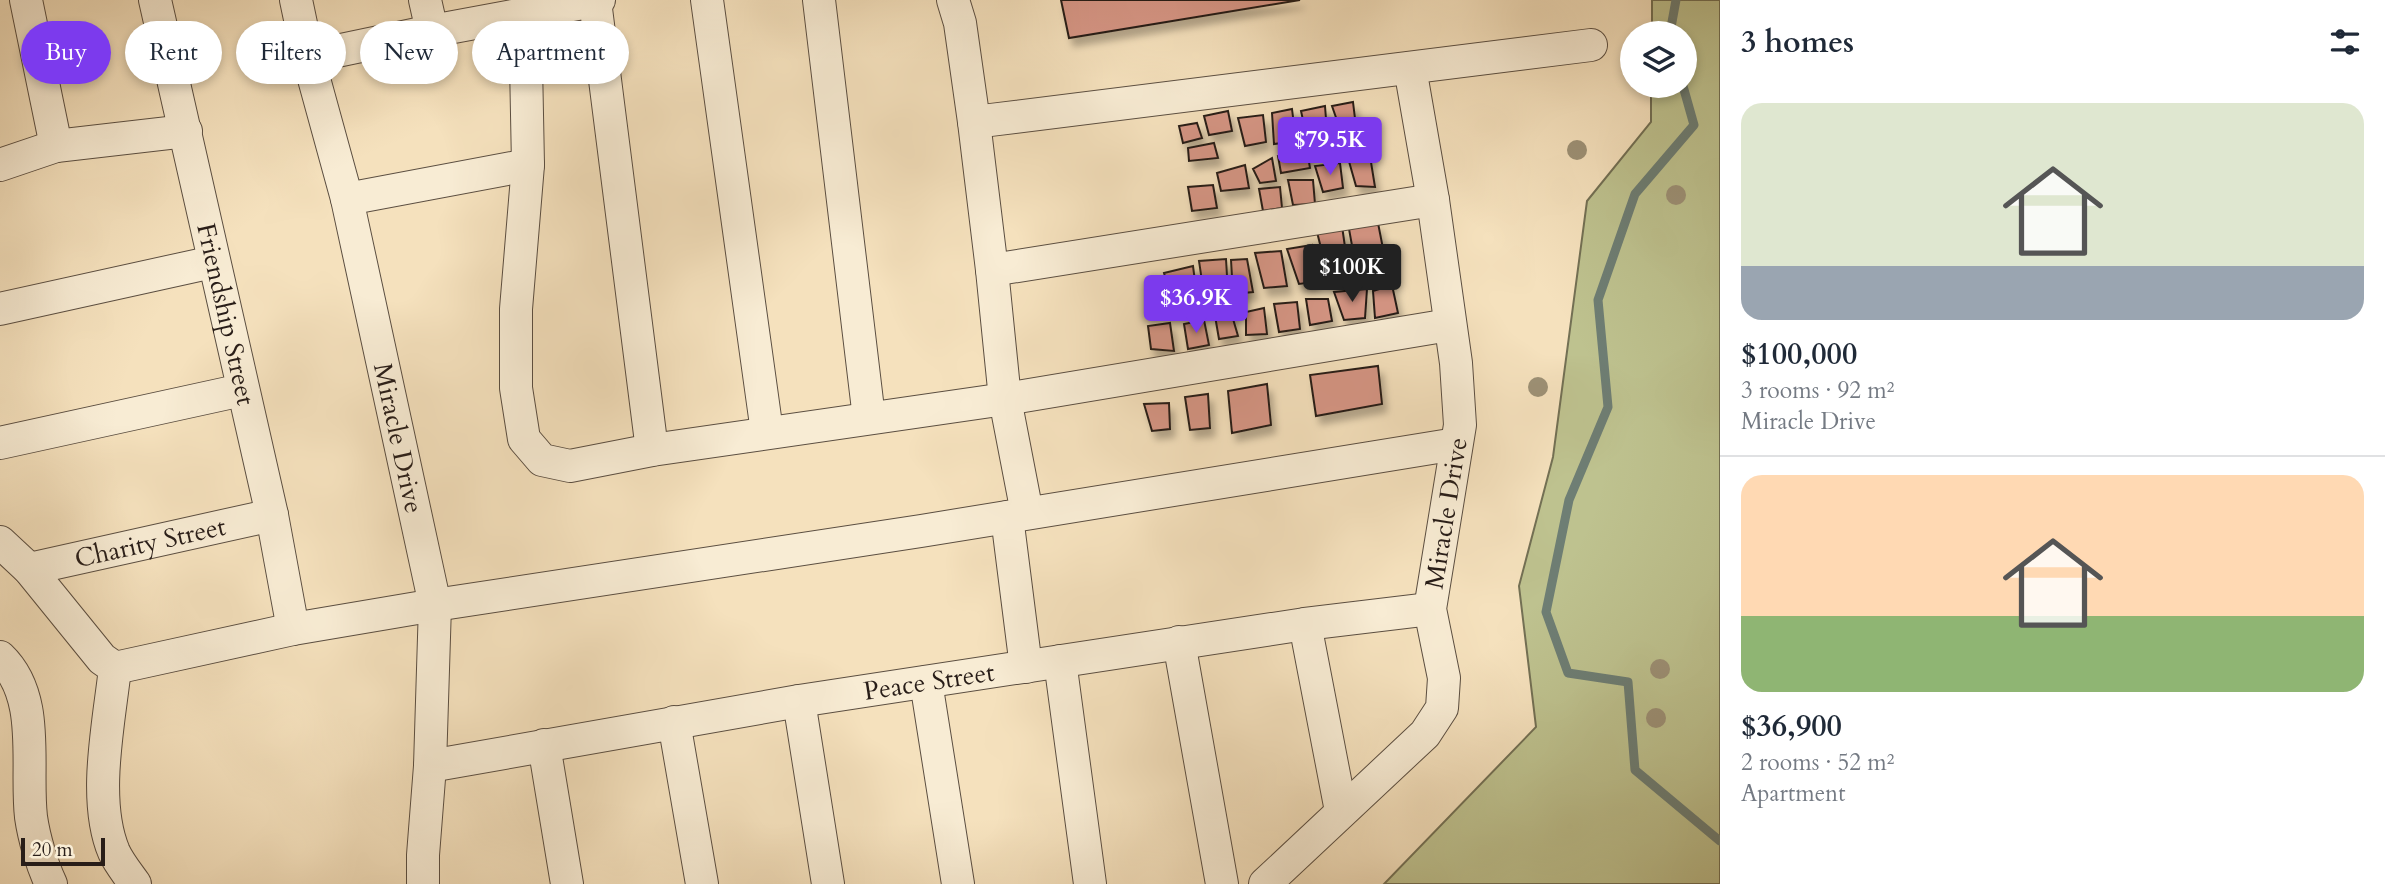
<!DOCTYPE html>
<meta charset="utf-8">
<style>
:root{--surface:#fff;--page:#f2f2f3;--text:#1f2937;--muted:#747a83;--line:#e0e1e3;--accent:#7c3aed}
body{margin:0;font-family:Cardo,serif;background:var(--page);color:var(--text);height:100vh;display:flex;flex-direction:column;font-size:26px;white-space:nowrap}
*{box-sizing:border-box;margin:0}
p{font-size:23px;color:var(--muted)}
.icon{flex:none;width:38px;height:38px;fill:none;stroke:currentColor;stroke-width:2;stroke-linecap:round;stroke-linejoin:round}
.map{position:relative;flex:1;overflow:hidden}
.side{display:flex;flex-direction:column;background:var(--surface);width:665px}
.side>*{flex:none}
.banner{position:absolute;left:21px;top:21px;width:665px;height:63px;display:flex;gap:14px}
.tools{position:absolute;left:1620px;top:21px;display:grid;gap:14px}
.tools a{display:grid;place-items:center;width:77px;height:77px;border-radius:50%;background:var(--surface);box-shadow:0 4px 10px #0003;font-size:35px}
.scale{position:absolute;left:21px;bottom:18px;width:84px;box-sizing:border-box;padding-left:7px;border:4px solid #281d18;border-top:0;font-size:19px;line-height:24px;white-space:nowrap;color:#281d18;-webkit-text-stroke:5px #f8ecd4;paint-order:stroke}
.price{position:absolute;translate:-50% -60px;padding:0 16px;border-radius:7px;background:var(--accent);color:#fff;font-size:23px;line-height:46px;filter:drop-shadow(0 2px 4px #0008)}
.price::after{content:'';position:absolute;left:50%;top:42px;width:21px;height:16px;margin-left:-10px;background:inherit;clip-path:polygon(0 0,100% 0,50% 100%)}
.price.on{background:#222;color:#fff}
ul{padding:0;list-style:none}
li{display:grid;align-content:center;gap:14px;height:371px;padding:0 21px}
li+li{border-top:2px solid var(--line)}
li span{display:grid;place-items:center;height:217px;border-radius:21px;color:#555}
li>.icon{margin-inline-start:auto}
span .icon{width:126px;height:126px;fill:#fffc;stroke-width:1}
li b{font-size:30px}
h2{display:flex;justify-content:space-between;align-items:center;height:84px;padding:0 21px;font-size:30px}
.chip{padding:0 24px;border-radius:32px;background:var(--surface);box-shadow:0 4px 10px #0003;font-size:24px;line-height:63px}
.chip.on{background:var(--accent);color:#fff}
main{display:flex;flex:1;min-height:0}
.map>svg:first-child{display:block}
</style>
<main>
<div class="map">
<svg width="1720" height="884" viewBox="0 0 1720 884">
<defs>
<filter id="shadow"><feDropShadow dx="4.5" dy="8" stdDeviation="3.5" flood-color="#0004"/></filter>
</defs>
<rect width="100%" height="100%" fill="#f5e1bd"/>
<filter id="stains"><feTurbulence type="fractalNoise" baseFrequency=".00286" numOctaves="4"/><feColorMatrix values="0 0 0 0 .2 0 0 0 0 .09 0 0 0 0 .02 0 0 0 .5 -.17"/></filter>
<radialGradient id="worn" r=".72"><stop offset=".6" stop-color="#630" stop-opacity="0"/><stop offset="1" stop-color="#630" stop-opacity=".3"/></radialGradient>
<path fill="#bec28f" stroke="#737054" stroke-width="2" d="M1652,0h68v884h-336l152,-157 -17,-141 34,-129 34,-256 64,-79v-36h34v-53h-33z"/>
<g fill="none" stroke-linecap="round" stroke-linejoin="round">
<path stroke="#6e7e74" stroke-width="9" d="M1670,33l6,-33
M1683,86l11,39 -59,69 -37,106 10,107 -39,93 -23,112 22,61 60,9 7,88 85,71"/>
</g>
<path fill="#d59584" stroke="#281d18" stroke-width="2" filter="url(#shadow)" d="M1061,0h239l-231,38z
M1353,102l3,25 -16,2 -8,-23z
M1325,106l2,26 -21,2 -5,-23z
M1292,109l4,32 -22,3 -2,-31z
M1228,111l4,20 -23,4 -5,-19z
M1263,115l3,27 -21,4 -7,-28z
M1197,123l5,15 -19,5 -4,-17z
M1214,143l4,15 -29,3 -1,-13z
M1307,150l3,18 -29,5 -3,-17z
M1370,156l5,31 -19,-1 -8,-28z
M1272,158l4,23 -16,2 -7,-14z
M1340,163l3,25 -20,4 -8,-26z
M1245,165l4,23 -28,3 -4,-18z
M1288,180h25l2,24 -22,1z
M1213,185l4,23 -25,3 -4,-24z
M1280,187l2,21 -19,3 -4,-22z
M1378,223l9,46 -30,4 -8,-44z
M1342,226l7,49 -20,5 -12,-48z
M1312,245l2,37 -15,2 -12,-35z
M1281,251l6,35 -23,2 -9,-35z
M1226,259l2,34 -24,2 -5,-34z
M1247,259l6,33 -20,2 -2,-34z
M1193,266l4,31 -25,3 -8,-27z
M1392,285l6,28 -23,5 -2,-27z
M1367,289l-2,29 -21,2 -10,-28z
M1306,299h22l4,22 -22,4z
M1297,302l3,27 -21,3 -5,-28z
M1264,308l3,26 -21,1v-23z
M1231,312l7,24 -19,3 -4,-23z
M1204,320l5,25 -21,4 -4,-25z
M1170,323l4,28 -23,-2 -3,-23z
M1378,366l4,38 -66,12 -6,-41z
M1267,384l4,41 -39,8 -4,-42z
M1208,394l2,34 -20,2 -5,-33z
M1169,403l1,26 -18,2 -8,-27z"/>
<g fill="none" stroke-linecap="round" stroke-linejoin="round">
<g stroke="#5b4e41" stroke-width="34">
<g id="street">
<path d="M26,0l30,146"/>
<path id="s1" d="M155,0l117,515 21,114"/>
<path id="s2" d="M296,0l12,57 39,142 88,406 -5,161 -7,89v29"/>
<path d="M425,0l7,31"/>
<path d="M707,0l60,432"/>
<path d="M819,0l50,418"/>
<path d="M953,0l7,23 14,99 18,148 13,129 22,114"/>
<path d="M595,1l57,449"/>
<path d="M525,13l3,152 -12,144v79l8,51 18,21 28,6 82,-16 353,-51 444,-74"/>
<path d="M308,57l124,-26 167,-31"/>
<path d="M974,122l617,-77"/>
<path d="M0,165l56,-19 130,-15"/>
<path d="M347,199l181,-34"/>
<path d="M992,270l441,-70"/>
<path d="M0,309l213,-47"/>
<path d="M0,443l242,-53"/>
<path d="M1007,517l19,150"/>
<path d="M0,542l29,27 73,90 13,9c-6,55 -23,132 -1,184 5,11 14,22 21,32"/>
<path id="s3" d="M29,569l243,-54"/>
<path d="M1305,624l36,187"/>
<path d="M1179,642l43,242"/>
<path d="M0,657c42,40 25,108 31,160 3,21 11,48 20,67"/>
<path d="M1060,661l30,223"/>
<path d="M115,668l178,-39 142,-24 486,-74 535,-87"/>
<path d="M926,682l32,202"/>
<path d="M799,701l29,183"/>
<path d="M674,722l28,162"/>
<path d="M544,745l23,139"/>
<path id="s4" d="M430,766l369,-65 506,-77 125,-15"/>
<path id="s5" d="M1265,884l160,-150 17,-26 2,-30 -14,-69 30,-184 -4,-62 -23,-163 -23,-132"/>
</g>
</g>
<use href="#street" stroke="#f8ecd4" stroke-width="32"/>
</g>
<g fill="#9d9176">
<circle cx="1577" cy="150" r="10"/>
<circle cx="1676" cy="195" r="10"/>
<circle cx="1538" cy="387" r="10"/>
<circle cx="1660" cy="669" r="10"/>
<circle cx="1656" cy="718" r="10"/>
</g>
<g text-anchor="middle" stroke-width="7" stroke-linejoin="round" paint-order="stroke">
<g font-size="26" fill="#281d18" stroke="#f8ecd4">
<text dy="9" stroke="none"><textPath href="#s1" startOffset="322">Friendship Street</textPath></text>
<text dy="9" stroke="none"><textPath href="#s2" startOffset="450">Miracle Drive</textPath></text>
<text dy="9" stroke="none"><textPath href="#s5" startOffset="448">Miracle Drive</textPath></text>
<text dy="9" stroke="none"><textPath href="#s3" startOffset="124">Charity Street</textPath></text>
<text dy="9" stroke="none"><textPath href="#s4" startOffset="506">Peace Street</textPath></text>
</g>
</g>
<rect width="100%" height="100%" filter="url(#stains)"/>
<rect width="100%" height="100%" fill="url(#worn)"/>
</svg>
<div class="tools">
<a><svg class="icon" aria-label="layers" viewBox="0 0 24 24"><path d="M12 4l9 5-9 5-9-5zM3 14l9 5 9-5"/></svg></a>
</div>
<div class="scale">20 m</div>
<b class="price" style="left:1330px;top:177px">$79.5K</b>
<b class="price on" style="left:1352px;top:304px">$100K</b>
<b class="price" style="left:1196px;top:335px">$36.9K</b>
<div class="banner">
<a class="chip on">Buy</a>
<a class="chip">Rent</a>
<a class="chip">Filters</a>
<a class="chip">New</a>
<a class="chip">Apartment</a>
</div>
</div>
<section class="side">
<h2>3 homes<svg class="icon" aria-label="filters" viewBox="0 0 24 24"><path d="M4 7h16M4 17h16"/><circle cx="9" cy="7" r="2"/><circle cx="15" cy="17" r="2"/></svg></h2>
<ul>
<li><span style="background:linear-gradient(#dfe7d0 75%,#9aa5b1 0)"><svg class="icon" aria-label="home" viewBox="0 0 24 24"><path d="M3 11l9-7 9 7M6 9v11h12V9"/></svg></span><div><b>$100,000</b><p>3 rooms · 92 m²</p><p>Miracle Drive</p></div></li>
<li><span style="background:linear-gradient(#ffd9b3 65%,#8fb573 0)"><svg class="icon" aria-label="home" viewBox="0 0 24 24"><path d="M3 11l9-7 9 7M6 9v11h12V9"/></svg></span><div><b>$36,900</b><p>2 rooms · 52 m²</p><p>Apartment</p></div></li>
</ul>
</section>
</main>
